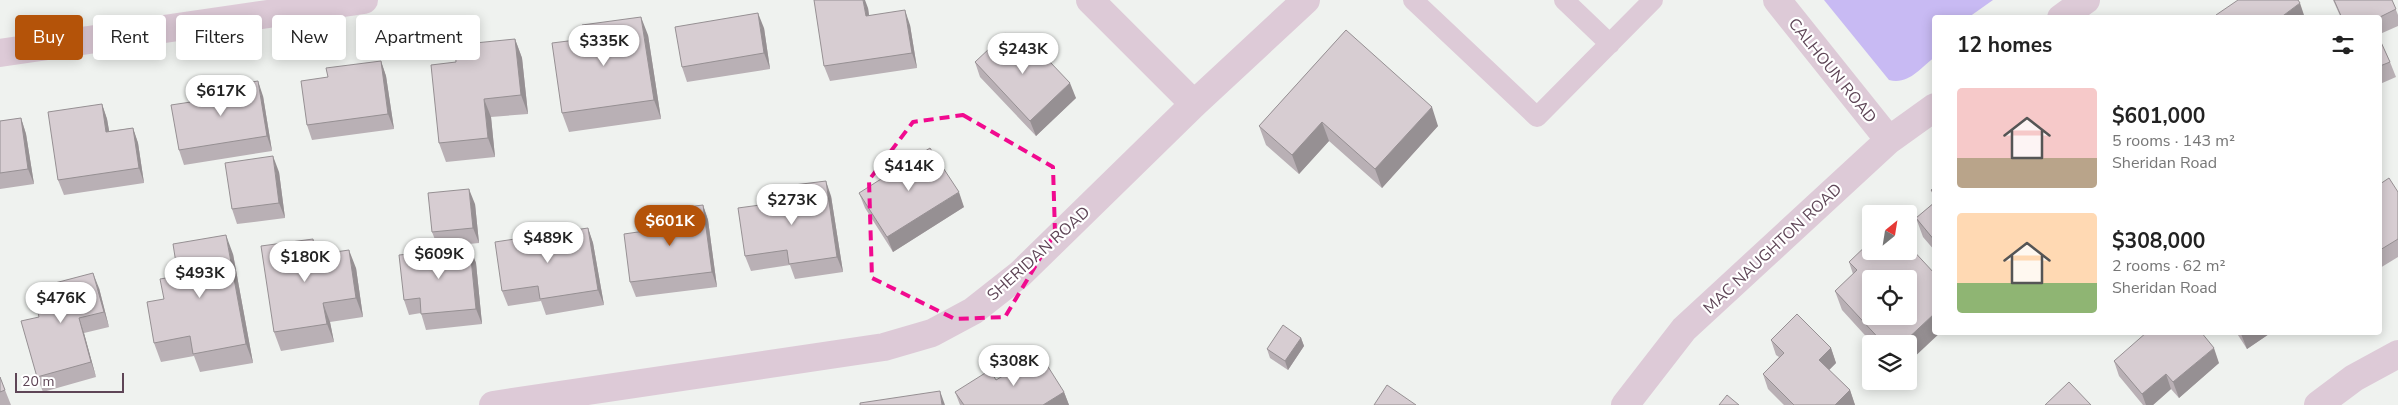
<!DOCTYPE html>
<meta charset="utf-8">
<style>
:root{--surface:#fff;--page:#f2f2f2;--text:#222;--muted:#767676;--accent:#b45309}
body{margin:0;font-family:"Nunito Sans",sans-serif;background:var(--page);color:var(--text);height:100vh;display:flex;flex-direction:column;font-size:19px;white-space:nowrap}
*{box-sizing:border-box;margin:0}
p{font-size:16px;color:var(--muted)}
.icon{flex:none;width:28px;height:28px;fill:none;stroke:currentColor;stroke-width:2;stroke-linecap:round;stroke-linejoin:round}
.map{position:relative;flex:1;overflow:hidden}
.details{position:absolute;left:1932px;top:15px;width:450px;height:320px;display:flex;flex-direction:column;background:var(--surface);border-radius:5px;box-shadow:0 2px 12px #0003}
.details>*{flex:none}
.guide{position:absolute;left:15px;top:15px;width:475px;height:45px;display:flex;gap:10px}
.needle{width:32px;rotate:30deg}
.controls{position:absolute;left:1862px;top:205px;display:grid;gap:10px}
.controls a{display:grid;place-items:center;width:55px;height:55px;border-radius:5px;background:var(--surface);box-shadow:0 2px 12px #0003;font-size:25px}
.scale{position:absolute;left:15px;bottom:12px;width:109px;box-sizing:border-box;padding-left:5px;border:2px solid #5e4556;border-top:0;font-size:14px;line-height:18px;white-space:nowrap;color:#5e4556;-webkit-text-stroke:4px #fff;paint-order:stroke}
.price{position:absolute;translate:-50% -42px;padding:0 11px;border-radius:18px;background:#fff;color:#222;font-size:16px;line-height:32px;filter:drop-shadow(0 1px 2px #0008)}
.price::after{content:'';position:absolute;left:50%;top:30px;width:15px;height:11px;margin-left:-8px;background:inherit;clip-path:polygon(0 0,100% 0,50% 100%)}
.price.selected{background:var(--accent);color:#fff}
ul{padding:0;list-style:none}
li{display:flex;align-items:center;gap:15px;height:125px;padding:0 25px}
li span{display:grid;place-items:center;flex:none;width:140px;height:100px;border-radius:5px;color:#555}
li>.icon{margin-inline-start:auto}
span .icon{width:60px;height:60px;fill:#fffc;stroke-width:1}
li b{font-size:21px}
h2{display:flex;justify-content:space-between;align-items:center;height:60px;padding:0 25px;font-size:21px}
.tag{padding:0 18px;border-radius:5px;background:var(--surface);box-shadow:0 2px 12px #0003;font-size:18px;line-height:45px}
.tag.selected{background:var(--accent);color:#fff}
.map>svg:first-child{display:block}
</style>
<div class="map">
<svg width="2398" height="405" viewBox="0 0 2398 405">
<rect width="100%" height="100%" fill="#eff2ef"/>
<path fill="#c8baf3" d="M1824,0h169l-24,17 -34,1v39c-15,11 -26,28 -46,23z"/>
<g fill="none" stroke-linecap="round" stroke-linejoin="round">
<path stroke="#ddcad7" stroke-width="20" d="M1413,0l124,117 116,-117
M1564,0l46,44"/>
<path stroke="#ddcad7" stroke-width="28" d="M1090,0l104,104
M1777,0l112,140
M2061,18l25,-18
M0,53l364,-53
M493,405l391,-58 48,-14 41,-22 47,-37 174,-170 112,-104
M1625,405l59,-76 205,-189 46,-33
M2318,405l36,-27 44,-24"/>
</g>
<path fill="#b9b0b5" d="M2333,0h59l6,15v11l-18,8v-16h-39z
M868,8l1,7 41,10 7,43 -87,13 -6,-15z
M764,28l6,41 -83,13 -5,-15z
M1346,30l92,96 -56,62 -53,-47 -30,33 -33,-29 -7,-19z
M648,35l13,84 -92,13 -7,-19z
M515,39l7,19 6,56 -37,3 4,40 -49,5 -7,-19 17,-81z
M2380,40l10,22 6,15 -16,7z
M1022,50l54,48 -40,38 -56,-59 -5,-15z
M381,61l5,15 8,53 -82,11 -5,-15 21,-48z
M263,96l9,55 -88,14 -5,-15z
M102,104l5,15 2,12 24,-3 5,15 6,40 -80,12 -6,-15z
M21,118l5,16 8,50 -34,5v-68z
M279,172l6,46 -48,6 -5,-15z
M2380,184l18,8v65l-18,11z
M1935,187v14l-4,-11z
M859,193l105,14 -71,45 -28,-44z
M831,196l12,76 -48,7 -5,-14 -39,6 -6,-15z
M1935,202v49l-12,-14 -7,-19z
M475,204l4,39 -41,4 -6,-15z
M703,205l5,15 9,67 -81,10 -6,-15 36,-54z
M588,228l5,15 11,62 -58,10 -5,-14 -33,5 -6,-15z
M470,248l6,15 6,61 -56,6 -5,-17 -12,2 -5,-15z
M233,254l20,109 -53,9 -6,-16 -33,6 -7,-19 10,-44 14,-23z
M319,254l37,14 7,49 -33,5 4,20 -53,9 -7,-19z
M1849,262l86,12 -26,70h-36l-31,-34 -7,-19 18,-17z
M99,288l10,39 -25,6 12,44 -53,15 -6,-15 2,-60z
M2236,332h36l-25,17z
M1301,338l3,8 -16,24 -18,-12 -3,-9z
M1771,340l60,8 5,15 -7,7 21,20 5,15h-71l-16,-16 -5,-15 16,-17 -3,-2z
M2114,361l105,2 -40,35 -8,-9 -18,16h-10l-24,-29z
M0,377l5,13 6,15h-11z
M955,392h109l5,13h-109z"/>
<path fill="#969093" d="M863,0h2l3,8 3,23 -5,-15z
M2300,3l5,15h-25z
M905,10l5,15 7,43 -5,-15z
M758,13l6,15 6,41 -6,-16z
M641,17l7,18 13,84 -7,-19z
M515,39l7,19 6,56 -7,-19z
M381,61l5,15 8,53 -6,-15z
M258,81l5,15 9,55 -5,-15z
M1070,83l6,15 -40,38 -6,-15z
M484,99l7,18 4,40 -7,-19z
M102,104l5,15 5,28 -6,-15z
M1432,107l6,19 -56,62 -7,-19z
M21,118l5,16 8,50 -6,-15z
M1322,122l7,19 -30,33 -7,-19z
M133,128l5,15 6,40 -5,-15z
M273,156l6,16 6,46 -6,-15z
M826,181l5,15 12,76 -6,-15z
M469,189l6,15 4,39 -6,-15z
M959,192l5,15 -71,45 -6,-15z
M703,205l5,15 9,67 -5,-15z
M588,228l5,15 11,62 -6,-15z
M226,235l7,19 20,109 -7,-19z
M313,239l7,19 -5,-3z
M470,248l6,15 6,61 -6,-15z
M349,250l7,18 7,49 -7,-19z
M93,273l6,15 10,39 -5,-15z
M323,303l7,19 4,20 -7,-18z
M1935,313v19h6l-32,30v-18h-7z
M79,318l5,15 12,44 -5,-15z
M2243,332h29l-25,17 -6,-15z
M1301,338l3,8 -16,24 -3,-9z
M1831,348l5,15 -12,12 -5,-15z
M2214,348l5,15 -40,35 -6,-16z
M2166,374l5,15 -18,16h-7l-4,-11z
M1850,390l5,15h-20z
M940,391l5,14h-3z
M1064,392l5,13h-26z"/>
<path fill="#d7cdd2" stroke="#969093" fill-rule="evenodd" d="M814,0h49l3,16 39,-6 7,43 -88,13z
M2238,0h60l2,3 -20,15h-63l-1,-3z
M2334,0h58l4,9 -18,9h-36z
M758,13l6,40 -82,14 -7,-40z
M641,17l13,83 -92,13 -10,-70 32,-4 -2,-14z
M1346,30l86,77 -57,62 -53,-47 -30,33 -33,-29z
M1006,33l16,17 9,-8 39,41 -40,38 -55,-59z
M515,39l6,56 -37,4 4,39 -49,5 -8,-78 25,-3 -1,-17z
M2380,40l10,22 -10,4z
M381,61l7,53 -81,11 -6,-44 27,-4 -2,-9z
M258,81l9,55 -88,14 -8,-45 33,-5 -2,-10z
M102,104l4,28 27,-4 6,40 -81,12 -10,-68z
M21,118l7,51 -28,4v-52z
M930,148l29,44 -72,45 -28,-44z
M273,156l6,47 -47,6 -7,-46z
M2389,178l9,14v47l-18,11v-66z
M826,181l11,76 -48,7 -2,-14 -42,6 -7,-48 59,-8 -3,-15z
M1935,187v8l-4,-5z
M469,189l4,39 -41,4 -4,-39z
M1935,202v39l-19,-23z
M703,205l9,67 -82,10 -6,-48 42,-6 -3,-18z
M588,228l10,62 -58,9 -2,-13 -36,5 -7,-49z
M226,235l20,109 -53,10 -3,-18 -36,7 -7,-41 17,-3 -4,-20 18,-3 -5,-32z
M313,239l2,16 34,-5 7,48 -33,5 4,21 -53,8 -13,-86z
M1871,241v10h38v-5l26,28v39l-33,31h-18l-49,-53 22,-21 -8,-8zM1871,279h38v37h-38z
M470,248l6,61 -55,5 -1,-16 -16,2 -5,-45z
M93,273l11,39 -25,6 12,44 -54,15 -16,-56 18,-4 -7,-28z
M1797,314l34,34 -12,12 31,30 -15,15h-41l-31,-31 21,-21 -13,-13z
M1283,325l18,13 -16,23 -18,-12z
M2147,332h54l13,16 -41,34 -7,-8 -24,20 -28,-33z
M1040,354l24,38 -21,13h-79l-9,-13 35,-22 6,10z
M0,377l5,13 -5,2z
M2069,382l22,23h-46z
M1387,385l29,20h-42z
M940,391l2,14h-82v-2z
M1727,395l12,10h-20z"/>
<path fill="none" stroke="#f10a8f" stroke-width="4" stroke-dasharray="10 6" stroke-linejoin="round" d="M963,115l90,52 2,66 -50,84 -50,2 -83,-41 -3,-98 44,-58z"/>
<g text-anchor="middle" stroke-width="4.5" stroke-linejoin="round" paint-order="stroke">
<g font-size="16" fill="#5e4556" stroke="#fff">
<text transform="translate(1833 70) rotate(51)" y="6">CALHOUN ROAD</text>
<text transform="translate(1772 248) rotate(-43)" y="6">MAC NAUGHTON ROAD</text>
<text transform="translate(1038 253) rotate(-42)" y="6">SHERIDAN ROAD</text>
</g>
</g>
</svg>
<div class="controls">
<a><svg class="needle" viewBox="-14 -14 28 28"><path d="M0-13l5 13h-10z" fill="#e53935"/><path d="M0 13l5-13h-10z" fill="#767676"/></svg></a>
<a><svg class="icon" aria-label="locate" viewBox="0 0 24 24"><circle cx="12" cy="12" r="6"/><path d="M12 2v4M12 18v4M2 12h4M18 12h4"/></svg></a>
<a><svg class="icon" aria-label="layers" viewBox="0 0 24 24"><path d="M12 4l9 5-9 5-9-5zM3 14l9 5 9-5"/></svg></a>
</div>
<div class="scale">20 m</div>
<b class="price" style="left:604px;top:67px">$335K</b>
<b class="price" style="left:1023px;top:75px">$243K</b>
<b class="price" style="left:221px;top:117px">$617K</b>
<b class="price" style="left:909px;top:192px">$414K</b>
<b class="price" style="left:792px;top:226px">$273K</b>
<b class="price selected" style="left:670px;top:247px">$601K</b>
<b class="price" style="left:548px;top:264px">$489K</b>
<b class="price" style="left:439px;top:280px">$609K</b>
<b class="price" style="left:305px;top:283px">$180K</b>
<b class="price" style="left:200px;top:299px">$493K</b>
<b class="price" style="left:61px;top:324px">$476K</b>
<b class="price" style="left:1014px;top:387px">$308K</b>
<div class="guide">
<a class="tag selected">Buy</a>
<a class="tag">Rent</a>
<a class="tag">Filters</a>
<a class="tag">New</a>
<a class="tag">Apartment</a>
</div>
<section class="details">
<h2>12 homes<svg class="icon" aria-label="filters" viewBox="0 0 24 24"><path d="M4 7h16M4 17h16"/><circle cx="9" cy="7" r="2"/><circle cx="15" cy="17" r="2"/></svg></h2>
<ul>
<li><span style="background:linear-gradient(#f6c9c9 70%,#b9a48a 0)"><svg class="icon" aria-label="home" viewBox="0 0 24 24"><path d="M3 11l9-7 9 7M6 9v11h12V9"/></svg></span><div><b>$601,000</b><p>5 rooms · 143 m²</p><p>Sheridan Road</p></div></li>
<li><span style="background:linear-gradient(#ffd9b3 70%,#8fb573 0)"><svg class="icon" aria-label="home" viewBox="0 0 24 24"><path d="M3 11l9-7 9 7M6 9v11h12V9"/></svg></span><div><b>$308,000</b><p>2 rooms · 62 m²</p><p>Sheridan Road</p></div></li>
</ul>
</section>
</div>
